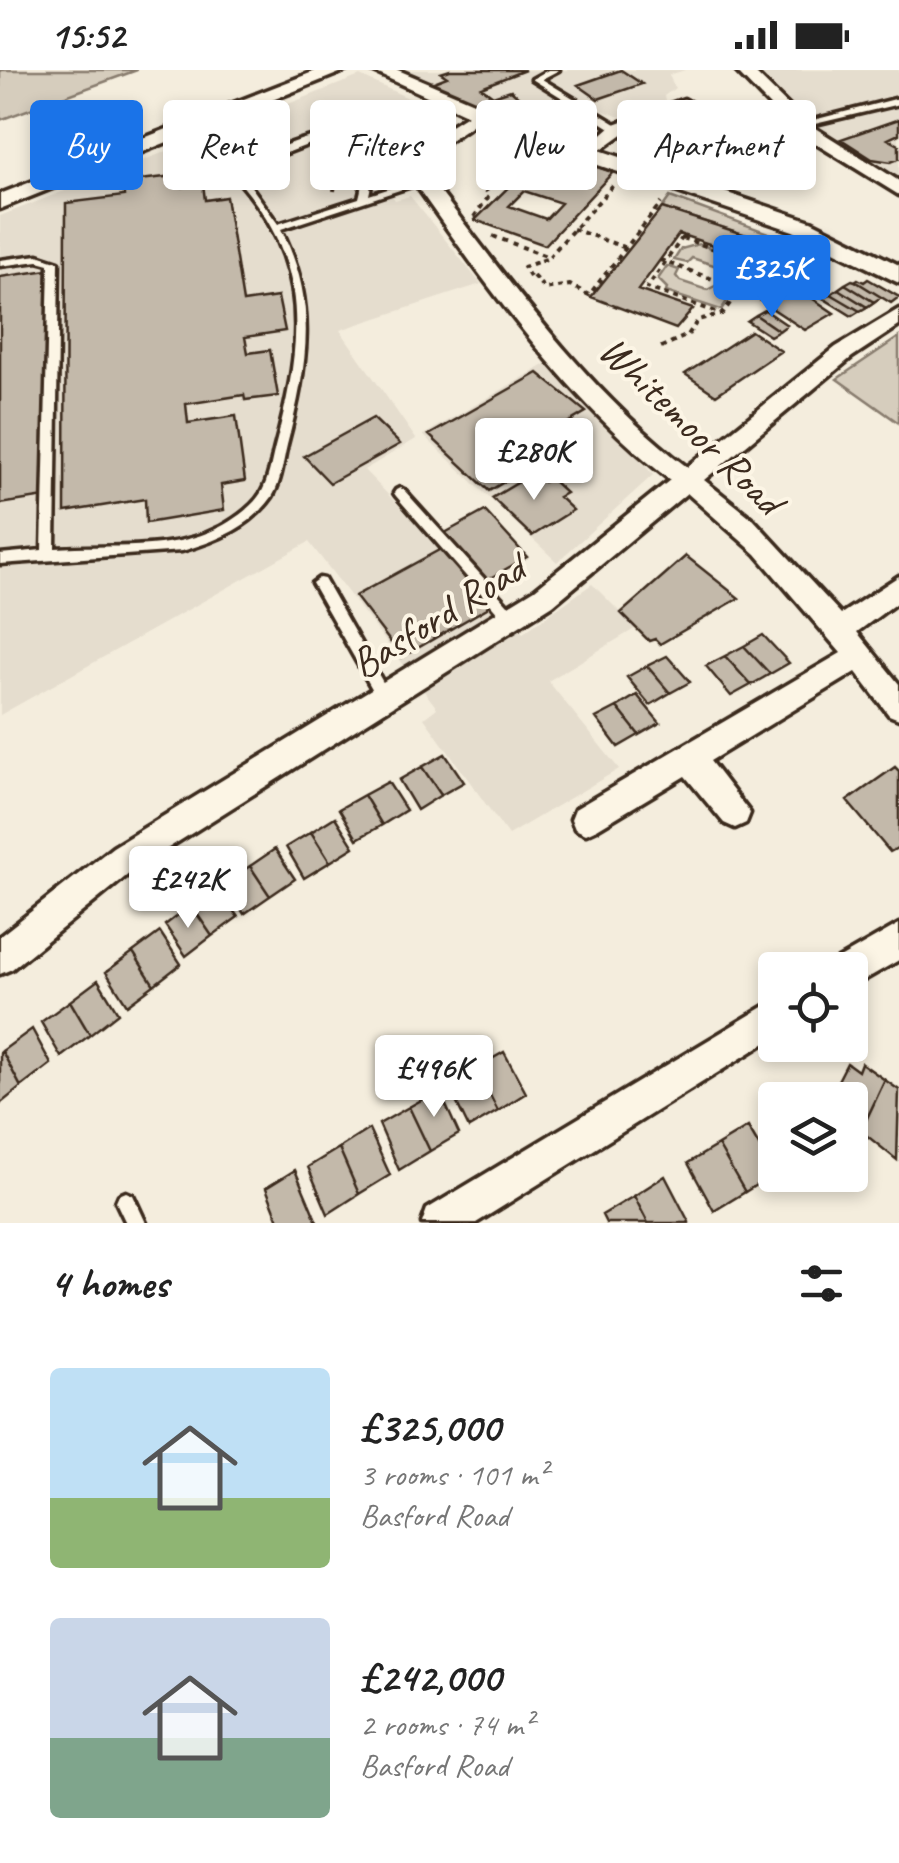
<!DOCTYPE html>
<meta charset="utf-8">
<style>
:root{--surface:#fff;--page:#f6f6f6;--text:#222;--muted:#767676;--accent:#1a73e8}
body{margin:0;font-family:Caveat,sans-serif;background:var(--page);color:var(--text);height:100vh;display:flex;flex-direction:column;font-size:38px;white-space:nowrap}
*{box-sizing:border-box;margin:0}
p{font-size:32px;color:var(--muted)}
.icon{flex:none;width:55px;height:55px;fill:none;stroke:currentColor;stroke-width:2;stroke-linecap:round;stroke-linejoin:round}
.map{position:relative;height:1153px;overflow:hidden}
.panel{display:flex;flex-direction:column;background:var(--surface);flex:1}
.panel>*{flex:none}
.banner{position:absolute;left:30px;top:30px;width:840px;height:90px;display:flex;gap:20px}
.tools{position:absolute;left:758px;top:882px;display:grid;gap:20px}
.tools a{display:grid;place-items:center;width:110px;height:110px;border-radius:10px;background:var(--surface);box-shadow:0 5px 15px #0003;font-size:50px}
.price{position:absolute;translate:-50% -85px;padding:0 22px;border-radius:10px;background:#fff;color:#222;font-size:32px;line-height:65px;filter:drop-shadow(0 2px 5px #0008)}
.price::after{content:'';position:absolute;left:50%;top:60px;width:30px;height:22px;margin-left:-15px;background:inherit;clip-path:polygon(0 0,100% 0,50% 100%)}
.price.active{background:var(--accent);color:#fff}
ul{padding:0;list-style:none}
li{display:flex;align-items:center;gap:30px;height:250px;padding:0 50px}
li span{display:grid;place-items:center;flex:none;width:280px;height:200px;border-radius:10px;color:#555}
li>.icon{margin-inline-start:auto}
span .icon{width:120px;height:120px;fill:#fffc;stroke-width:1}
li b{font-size:42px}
h2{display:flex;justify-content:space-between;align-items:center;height:120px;padding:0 50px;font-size:42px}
.chip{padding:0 35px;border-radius:10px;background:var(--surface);box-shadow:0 5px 15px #0003;font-size:35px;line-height:90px}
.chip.active{background:var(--accent);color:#fff}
.status{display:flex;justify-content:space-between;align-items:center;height:70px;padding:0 50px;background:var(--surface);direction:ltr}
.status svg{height:28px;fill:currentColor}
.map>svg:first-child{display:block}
</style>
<div class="status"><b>15:52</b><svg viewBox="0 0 49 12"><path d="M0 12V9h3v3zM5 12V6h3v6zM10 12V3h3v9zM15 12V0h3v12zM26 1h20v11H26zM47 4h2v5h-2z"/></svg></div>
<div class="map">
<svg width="899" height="1153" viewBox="0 0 899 1153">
<rect width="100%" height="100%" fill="#f4eddd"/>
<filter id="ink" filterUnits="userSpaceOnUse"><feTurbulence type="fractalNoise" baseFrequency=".01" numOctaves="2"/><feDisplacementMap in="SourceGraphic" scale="20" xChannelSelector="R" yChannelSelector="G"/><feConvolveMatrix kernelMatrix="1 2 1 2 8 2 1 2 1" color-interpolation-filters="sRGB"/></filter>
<g filter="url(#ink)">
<path fill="#e5ddce" d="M402,0h283l-16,5 6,13 -11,8 2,8 -43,14 -22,-8 -17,6 11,14 -22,8 -68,-22z
M756,0h143v114l-79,-49z
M360,6l81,37 1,11 -43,27 -15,32 11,17 15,-4 71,88 -141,46 76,109 -52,31 159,163 69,-49 44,44 -88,53 71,88 -111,66 -84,-117 13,-10 -128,-166 -309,173v-499z
M555,289l98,116 -96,87 -134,-127z"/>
<path fill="#d6cdbd" stroke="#887c6e" stroke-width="2.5" d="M0,0h137l-137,50z
M670,127l109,40 -8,6 -109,-35z
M699,174l55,19 -15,20 -17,-5 4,-9 -34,-11 -5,5 -13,-3 7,-11z
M667,196l12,4 -3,6 4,5 27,9 10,-5 17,6 -13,19 -55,-18 1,-4 -9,-9z
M899,267v86l-62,-44z"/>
<path fill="#c3b9aa" stroke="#3b2a1e" stroke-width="2.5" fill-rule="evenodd" d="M450,0h75l-44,17 12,9 18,-6 18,16 -24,10 -74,-33 16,-6 -6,-4z
M621,0l21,14 -44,15 -20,-14z
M899,49v15l-11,5 11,6v14l-8,3 -19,-3 -31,-20z
M546,80l67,22 -68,73 -70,-25zM524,121l37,12 -15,16 -37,-13z
M182,105l1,12 20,-3 2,16 21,-3 17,105 35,-5 7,34 -40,6 3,16 22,-3 8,46 -33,4 -1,-5 -58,9 2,19 48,-7 9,65 -24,4 3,25 -78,13 -1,-24 -80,13 1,-309 58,-7 -1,-14z
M662,138l109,35 -13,17 -79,-26 -41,56 55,19 -17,20 -85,-32z
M795,173l33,20 -26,20 -27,-17 16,-9 -9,-6z
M48,200l-3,227 -45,7v-227z
M858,209l6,3 4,-3 31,18 -8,6 -36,-22z
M852,210l3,1 26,16 -7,5 -29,-18z
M791,214l43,29 -29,17 -44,-29z
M845,214l29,18 -7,5 -29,-18z
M838,219l29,18 -7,4 -29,-17z
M831,224l29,17 -8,5 -29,-18z
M765,240l22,15 -8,6 -23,-16z
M756,245l23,16 -9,5 -23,-15z
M751,261l30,20 -65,44 -31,-21z
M538,303l48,39 -44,26 15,12 -68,41 -60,-56z
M373,348l27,26 -70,39 -26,-27z
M534,403l10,9 6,-4 16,15 -7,4 14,13 -41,26 -40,-38z
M485,441l42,46 -42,24 -42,-47z
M441,479l47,51 -1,8 -85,49 -47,-61z
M686,486l53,42 -79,46 -5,-5 -6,2 -28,-28z
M763,565l26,28 -19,11 -26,-28z
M744,576l26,28 -19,11 -26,-29z
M667,586l23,26 -20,11 -23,-27z
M725,586l26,29 -20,11 -25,-30z
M647,596l23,27 -20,12 -23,-28z
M637,625l23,28 -21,12 -22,-28z
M617,637l22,28 -21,12 -22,-29z
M445,684l19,28 -23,13 -19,-28z
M422,697l19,28 -24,15 -18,-30z
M895,697l4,4v76l-9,5 -43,-51z
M388,712l18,28 -24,15 -18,-30z
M364,725l18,30 -25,14 -18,-30z
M335,747l19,30 -24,15 -19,-30z
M311,762l19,30 -26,16 -18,-31z
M275,779l20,30 -25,17 -20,-30z
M250,796l20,30 -26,18 -19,-31z
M216,817l22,30 -26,19 -21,-31z
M191,835l21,31 -26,20 -21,-31z
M160,862l21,32 -27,21 -21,-33z
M133,882l21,33 -27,20 -21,-33z
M98,910l20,33 -28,22 -20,-34z
M70,931l20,34 -29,22 -20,-35z
M32,959l19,35 -30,23 -19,-36z
M2,981l19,36 -21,17v-51z
M504,982l22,41 -28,18 -22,-43z
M847,993l11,8 3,-8 24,17 -24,51 -11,-7v-24h-22z
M476,998l22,43 -29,17 -21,-43z
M885,1010l14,10 -2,70 -36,-29z
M439,1020l20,44 -29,17 -21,-44z
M409,1037l21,44 -31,19 -20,-46z
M748,1057l27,46 -30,19 -27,-47z
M369,1059l21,46 -31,19 -20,-46z
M718,1075l27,47 -31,19 -26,-48z
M339,1078l20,46 -31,20 -20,-47z
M295,1100l22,52 -1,1h-36l-14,-35z
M665,1106l24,46v1h-41l-14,-27z
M634,1126l14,27h-42l-4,-8z"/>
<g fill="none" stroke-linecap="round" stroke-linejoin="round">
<g stroke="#3b2a1e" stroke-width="7">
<path id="service" d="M548,0h11l-17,9 79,48v4h-6l-83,-52z
M899,28v6l-101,24 -4,-3z
M190,54h6l40,42c24,-9 50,-23 75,-29 42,-10 68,17 58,58l53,-17 5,3 -146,48c38,74 26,138 6,216 -4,16 -6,38 -15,52 -21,30 -55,44 -90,54l-182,13v-10l42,-4 7,-286 -11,-3 -38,5v-6l38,-5 21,7 -4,286c54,-4 115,5 165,-21 15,-8 37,-23 44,-40 6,-13 8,-30 12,-44 16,-60 30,-127 8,-187 -18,-51 -58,-90 -94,-128zM330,71c35,6 37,27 29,57l-81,26 -38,-53 75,-29z
M400,418l4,2 113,125 2,4 -2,4h-10l-111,-127 -2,-3 2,-3z
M319,508l5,1 65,114 2,4 -2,4 -5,2 -5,-2 -67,-118z
M126,1122l7,3 13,28h-20l-10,-21 3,-7z"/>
</g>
<g stroke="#3b2a1e" stroke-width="7">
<path id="minor" d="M735,0h17l52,51 95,60v14l-107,-66z
M684,29l9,5 -3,4 -66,25 -35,25 -9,-5 32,-28z
M478,38l6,1v8l-55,37 -3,12 5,14c77,100 155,210 256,287l149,-120 63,-38v17l-47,31 -148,123 49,39 88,95 58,-38v25l-42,31 42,52v35l-10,-4 -33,-43 -146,89 40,52 -4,10 -11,5 -11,-5 -39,-47 -88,53 -11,5 -11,-5 -4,-10 4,-10 266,-156 -85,-99 -69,-61 -134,112 -418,264 -123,100 -12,5v-38l113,-89 422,-258 135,-109c-102,-79 -183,-194 -257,-299l-5,-15 6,-18z
M899,854v36l-49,28v-18h-16l4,-11z
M775,930v37l-299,186h-54l5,-14z"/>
</g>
<g stroke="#3b2a1e" stroke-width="7">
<path id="tertiary" d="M318,0h29l-347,139v-15z
M370,0h28l139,59 274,92 88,44v18l-106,-52 -272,-92z"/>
</g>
<path stroke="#3b2a1e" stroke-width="4" stroke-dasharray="5 5" stroke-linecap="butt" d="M334,121l4,-33
M474,147l15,-21 -13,-23 7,-7 13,-1 25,8
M573,159l56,20
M493,166l56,21 65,-73
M682,168l77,26 -37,50 -75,-26z
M660,190l80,29
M533,206l12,13 25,-4 19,10 72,-92
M530,207l-6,-10 22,-8
M661,277l27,-12 10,-15 23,-6"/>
<use href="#service" fill="#fcf5e5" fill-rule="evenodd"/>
<use href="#minor" fill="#fcf5e5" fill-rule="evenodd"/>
<use href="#tertiary" fill="#fcf5e5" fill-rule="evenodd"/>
</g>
</g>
<g text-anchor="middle" stroke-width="8" stroke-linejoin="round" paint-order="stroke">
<g font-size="42" fill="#3b2a1e" stroke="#fcf5e5">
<text transform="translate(692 354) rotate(44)" y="15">Whitemoor Road</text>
<text transform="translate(437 545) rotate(-32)" y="15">Basford Road</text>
</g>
</g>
</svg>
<div class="tools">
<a><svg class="icon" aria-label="locate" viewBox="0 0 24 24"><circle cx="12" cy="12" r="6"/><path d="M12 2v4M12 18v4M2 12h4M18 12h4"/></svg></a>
<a><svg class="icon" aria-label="layers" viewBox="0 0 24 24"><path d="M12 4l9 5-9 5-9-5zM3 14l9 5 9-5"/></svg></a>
</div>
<b class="price active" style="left:772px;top:250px">£325K</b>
<b class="price" style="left:534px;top:433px">£280K</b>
<b class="price" style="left:188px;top:861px">£242K</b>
<b class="price" style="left:434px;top:1050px">£496K</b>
<div class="banner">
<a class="chip active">Buy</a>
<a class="chip">Rent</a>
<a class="chip">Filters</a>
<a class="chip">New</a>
<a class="chip">Apartment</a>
</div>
</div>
<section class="panel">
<h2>4 homes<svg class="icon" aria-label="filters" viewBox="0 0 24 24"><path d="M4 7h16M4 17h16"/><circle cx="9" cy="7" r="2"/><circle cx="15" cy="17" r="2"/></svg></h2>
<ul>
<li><span style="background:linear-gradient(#bfe0f5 65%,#8fb573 0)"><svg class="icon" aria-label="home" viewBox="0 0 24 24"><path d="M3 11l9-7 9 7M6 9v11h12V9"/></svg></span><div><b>£325,000</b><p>3 rooms · 101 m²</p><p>Basford Road</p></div></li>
<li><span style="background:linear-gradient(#c9d6e8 60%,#7fa58c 0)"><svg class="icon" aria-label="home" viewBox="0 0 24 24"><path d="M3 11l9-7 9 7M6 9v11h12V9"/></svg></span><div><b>£242,000</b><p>2 rooms · 74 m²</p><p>Basford Road</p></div></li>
</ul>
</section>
